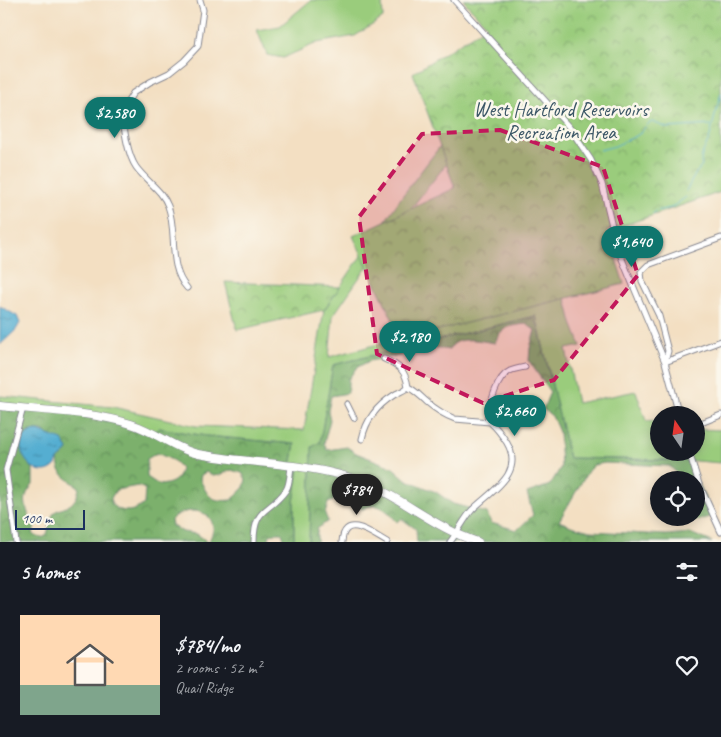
<!DOCTYPE html>
<meta charset="utf-8">
<style>
:root{--surface:#171b24;--page:#242831;--text:#f1f3f6;--muted:#9ea1a6;--line:#363941;--accent:#0f766e}
body{margin:0;font-family:Caveat,sans-serif;background:var(--page);color:var(--text);height:100vh;display:flex;flex-direction:column;font-size:19px;white-space:nowrap}
*{box-sizing:border-box;margin:0}
p{font-size:16px;color:var(--muted)}
.icon{flex:none;width:28px;height:28px;fill:none;stroke:currentColor;stroke-width:2;stroke-linecap:round;stroke-linejoin:round}
.map{position:relative;height:542px;overflow:hidden}
.side{display:flex;flex-direction:column;background:var(--surface);flex:1}
.side>*{flex:none}
.needle{width:32px;rotate:347deg}
.tools{position:absolute;left:650px;top:406px;display:grid;gap:10px}
.tools a{display:grid;place-items:center;width:55px;height:55px;border-radius:50%;background:var(--surface);box-shadow:0 2px 12px #0003;font-size:25px}
.scale{position:absolute;left:15px;bottom:12px;width:70px;box-sizing:border-box;padding-left:5px;border:2px solid #1b2f5e;border-top:0;font-size:14px;line-height:18px;white-space:nowrap;color:#1b2f5e;-webkit-text-stroke:4px #fbf7ec;paint-order:stroke}
.price{position:absolute;translate:-50% -42px;padding:0 11px;border-radius:18px;background:var(--accent);color:#fff;font-size:16px;line-height:32px;filter:drop-shadow(0 1px 2px #0008)}
.price::after{content:'';position:absolute;left:50%;top:30px;width:15px;height:11px;margin-left:-8px;background:inherit;clip-path:polygon(0 0,100% 0,50% 100%)}
.price.active{background:#222;color:#fff}
ul{padding:0;list-style:none}
li{display:flex;align-items:center;gap:15px;height:125px;padding:0 20px}
li+li{border-top:1px solid var(--line)}
li span{display:grid;place-items:center;flex:none;width:140px;height:100px;border-radius:0px;color:#555}
li>.icon{margin-inline-start:auto}
span .icon{width:60px;height:60px;fill:#fffc;stroke-width:1}
li b{font-size:21px}
h2{display:flex;justify-content:space-between;align-items:center;height:60px;padding:0 20px;font-size:21px}
.map>svg:first-child{display:block}
</style>
<div class="map">
<svg width="721" height="542" viewBox="0 0 721 542">
<defs>
<pattern id="forest-crowns" width="20" height="18" patternUnits="userSpaceOnUse" patternTransform="scale(1.25)"><rect width="20" height="18" fill="#7bb06c"/><path d="M2 6a3 3 0 1 1 6 0M12 15a3 3 0 1 1 6 0" fill="none" stroke="#64905c"/></pattern>
<pattern id="park-crowns" width="20" height="18" patternUnits="userSpaceOnUse" patternTransform="scale(1.25)"><rect width="20" height="18" fill="#9acc7c"/><path d="M2 6a3 3 0 1 1 6 0M12 15a3 3 0 1 1 6 0" fill="none" stroke="#7da669"/></pattern>
<pattern id="water-ripples" width="26" height="14" patternUnits="userSpaceOnUse" patternTransform="scale(1.25)"><rect width="26" height="14" fill="#54aed1"/><path d="M2 4q2-2 4 0t4 0M15 11q2-2 4 0t4 0" fill="none" stroke="#458ead"/></pattern>
</defs>
<rect width="100%" height="100%" fill="#fbf7ec"/>
<filter id="ink" filterUnits="userSpaceOnUse"><feTurbulence type="fractalNoise" baseFrequency=".02" numOctaves="2"/><feDisplacementMap in="SourceGraphic" scale="10" xChannelSelector="R" yChannelSelector="G"/><feConvolveMatrix kernelMatrix="1 2 1 2 8 2 1 2 1" color-interpolation-filters="sRGB"/></filter>
<filter id="wash" filterUnits="userSpaceOnUse"><feTurbulence type="fractalNoise" baseFrequency=".0096" numOctaves="4" result="noise"/><feDisplacementMap in="SourceGraphic" scale="20" xChannelSelector="R" yChannelSelector="G"/><feGaussianBlur stdDeviation="1.12" result="paint"/><feColorMatrix in="noise" values="0 0 0 0 0 0 0 0 0 0 0 0 0 0 0 0 0 1.4 0 .05"/><feComposite in="paint" operator="in"/></filter>
<g filter="url(#wash)">
<rect width="100%" height="100%" fill="#f3dfc2"/>
<path fill="#9acc7c" stroke="#5a7e6d" fill-rule="evenodd" d="M311,0h67l4,2 1,16 -28,18 -38,7 -34,15 -16,-3 -10,-25 23,-4z
M491,79l20,1 61,243 9,23 -15,3 11,54 59,-12 10,30 13,1v30h37v-23l25,1v33l-37,-3 -115,-2 -33,-142 -203,49 -13,78 -9,26 -2,73h-15v-39l5,-35 -8,-2 4,-22 -89,-8 -47,-8 -6,5 -153,-27v-10l113,11 83,19 108,4 20,-120 79,-115zM455,153l84,149 -210,55 4,-41 48,-70z"/>
<path fill="url(#forest-crowns)" stroke="#4b7065" fill-rule="evenodd" d="M536,316l33,142 122,3 5,16 -18,-1 -4,-6 -5,-4 -64,-3 -11,2 -6,6 -29,50 12,5 19,5 76,4 24,-2 22,9h-295l-1,-13 -14,-10 -5,3c-9,-11 -19,-22 -34,-13l-11,-5 -8,-8 -16,7 -3,11 3,7 -11,8v13h-8l3,-95 8,-5 13,-77zM526,324l9,6 -5,18 -1,13 21,31 -7,17 9,7 7,16 2,35 -11,18 -23,8 6,22 -16,15 -26,-7 -4,-10 -34,-9 -17,-12 -29,-12 -15,-13 -36,-14 -9,-6 -20,3 -3,-7 6,-23 -2,-9 3,-15 17,-3v-13l8,-12 13,-7 29,-5 35,-9 16,3c8,-16 31,-9 46,-7 6,-17 15,-17 31,-19z
M0,406l69,6 84,21 6,-5 47,8 89,8 -4,22 8,1 -5,36v39h-9l-3,-9h-8l-5,3 1,6h-61c1,-4 5,-11 4,-15 -2,-21 -32,-19 -42,-7l1,6 11,6 14,2 11,8h-208zM33,431h9l22,12 2,10 -8,7c1,16 9,18 21,27 -1,10 -5,17 -15,21 -2,1 -5,1 -8,3 -7,6 -6,18 -10,25l-5,2 -8,-3 2,-12 -5,-4c-5,-14 -8,-23 3,-34v-17l-4,-3 -1,-33zM157,453l17,8 7,7c-2,13 -9,16 -22,17l-12,-8v-18zM231,470l11,3 4,6 -2,8 -12,13c-21,2 -24,-3 -32,-21l1,-4 5,-3 7,4 7,-1zM138,486l7,3 -1,15c-10,8 -21,10 -32,1l-1,-7 5,-8z
M699,484l14,32 -18,5 -7,-3h8v-33z"/>
<path fill="url(#park-crowns)" stroke="#5a7e6d" d="M463,0h258v192l-114,39 17,53 -222,55 -49,-103 102,-48 -42,-115 74,-47z
M225,282l115,5 -16,23 -87,20z"/>
<path fill="url(#water-ripples)" stroke="#386e98" d="M0,306l17,10 3,7 -4,7 -16,15z
M38,431l24,9 6,9c-2,6 -7,7 -10,11 -2,3 -1,5 -4,7 -22,19 -53,-34 -16,-36z"/>
<g fill="none" stroke-linecap="round" stroke-linejoin="round">
<path stroke="#54aed1" stroke-width="1" d="M600,150l15,-4 23,-11 11,-12 4,-1 14,6 44,-3
M686,191l10,-18 6,-7c-4,-12 6,-20 8,-30 3,-14 7,-28 11,-43
M653,214l2,-3 16,-3 15,-11"/>
</g>
</g>
<g filter="url(#ink)">
<g fill="none" stroke-linecap="round" stroke-linejoin="round">
<g stroke="#878790" stroke-width="7">
<path id="street" d="M454,0l115,127 22,33 11,24 15,63 48,115 14,53
M187,288c-20,-22 -9,-56 -19,-82 -6,-16 -22,-25 -32,-39 -9,-13 -12,-40 -14,-56l11,-18 17,-11 19,-9 15,-12 14,-15 5,-36 -3,-10
M384,359c15,6 22,12 24,28
M665,362l3,-11 -9,-35 -17,-35 -1,-9 7,-7 73,-27
M665,362l56,-21
M408,387c8,4 12,9 19,15 8,7 18,13 28,17l35,3c7,6 12,13 17,21 18,31 -16,48 -35,67 -8,9 -14,22 -22,32
M347,404l7,14
M487,421c3,-14 8,-43 23,-50 4,-2 10,-3 15,-4
M696,425l25,-10
M362,439c4,-19 16,-34 32,-44 5,-3 10,-4 14,-8
M689,452l10,32 22,48
M16,542l-10,-72 17,-62
M254,542c0,-36 15,-28 32,-52 4,-6 4,-17 5,-24
M342,542c2,-30 31,-8 45,0"/>
</g>
<g stroke="#878790" stroke-width="9">
<path id="secondary" d="M0,406c44,5 89,5 131,18 26,8 46,27 73,31 49,9 102,8 150,24 44,14 79,49 124,63"/>
</g>
<use href="#street" stroke="#fff" stroke-width="5"/>
<use href="#secondary" stroke="#fff" stroke-width="8"/>
</g>
</g>
<path fill="#c2185b" fill-opacity="0.2" stroke="#c2185b" stroke-width="4" stroke-dasharray="10 6" stroke-linejoin="round" d="M500,130l103,37 35,108 -84,105 -71,23 -106,-49 -18,-137 63,-83z"/>
<g text-anchor="middle" stroke-width="5" stroke-linejoin="round" paint-order="stroke">
<g font-size="20" fill="#3b5666" stroke="#fbf7ec">
<text x="561" y="116">West Hartford Reservoirs<tspan x="561" dy="23">Recreation Area</tspan></text>
</g>
</g>
</svg>
<div class="tools">
<a><svg class="needle" viewBox="-14 -14 28 28"><path d="M0-13l5 13h-10z" fill="#e53935"/><path d="M0 13l5-13h-10z" fill="#9ea1a6"/></svg></a>
<a><svg class="icon" aria-label="locate" viewBox="0 0 24 24"><circle cx="12" cy="12" r="6"/><path d="M12 2v4M12 18v4M2 12h4M18 12h4"/></svg></a>
</div>
<div class="scale">100 m</div>
<b class="price" style="left:115px;top:139px">$2,580</b>
<b class="price" style="left:632px;top:268px">$1,640</b>
<b class="price" style="left:410px;top:363px">$2,180</b>
<b class="price" style="left:515px;top:437px">$2,660</b>
<b class="price active" style="left:357px;top:516px">$784</b>
</div>
<section class="side">
<h2>5 homes<svg class="icon" aria-label="filters" viewBox="0 0 24 24"><path d="M4 7h16M4 17h16"/><circle cx="9" cy="7" r="2"/><circle cx="15" cy="17" r="2"/></svg></h2>
<ul>
<li><span style="background:linear-gradient(#ffd9b3 70%,#7fa58c 0)"><svg class="icon" aria-label="home" viewBox="0 0 24 24"><path d="M3 11l9-7 9 7M6 9v11h12V9"/></svg></span><div><b>$784/mo</b><p>2 rooms · 52 m²</p><p>Quail Ridge</p></div><svg class="icon" aria-label="heart" viewBox="0 0 24 24"><path d="M12 20l-8-8c-3-5 5-10 8-4 3-6 11-1 8 4z"/></svg></li>
</ul>
</section>
